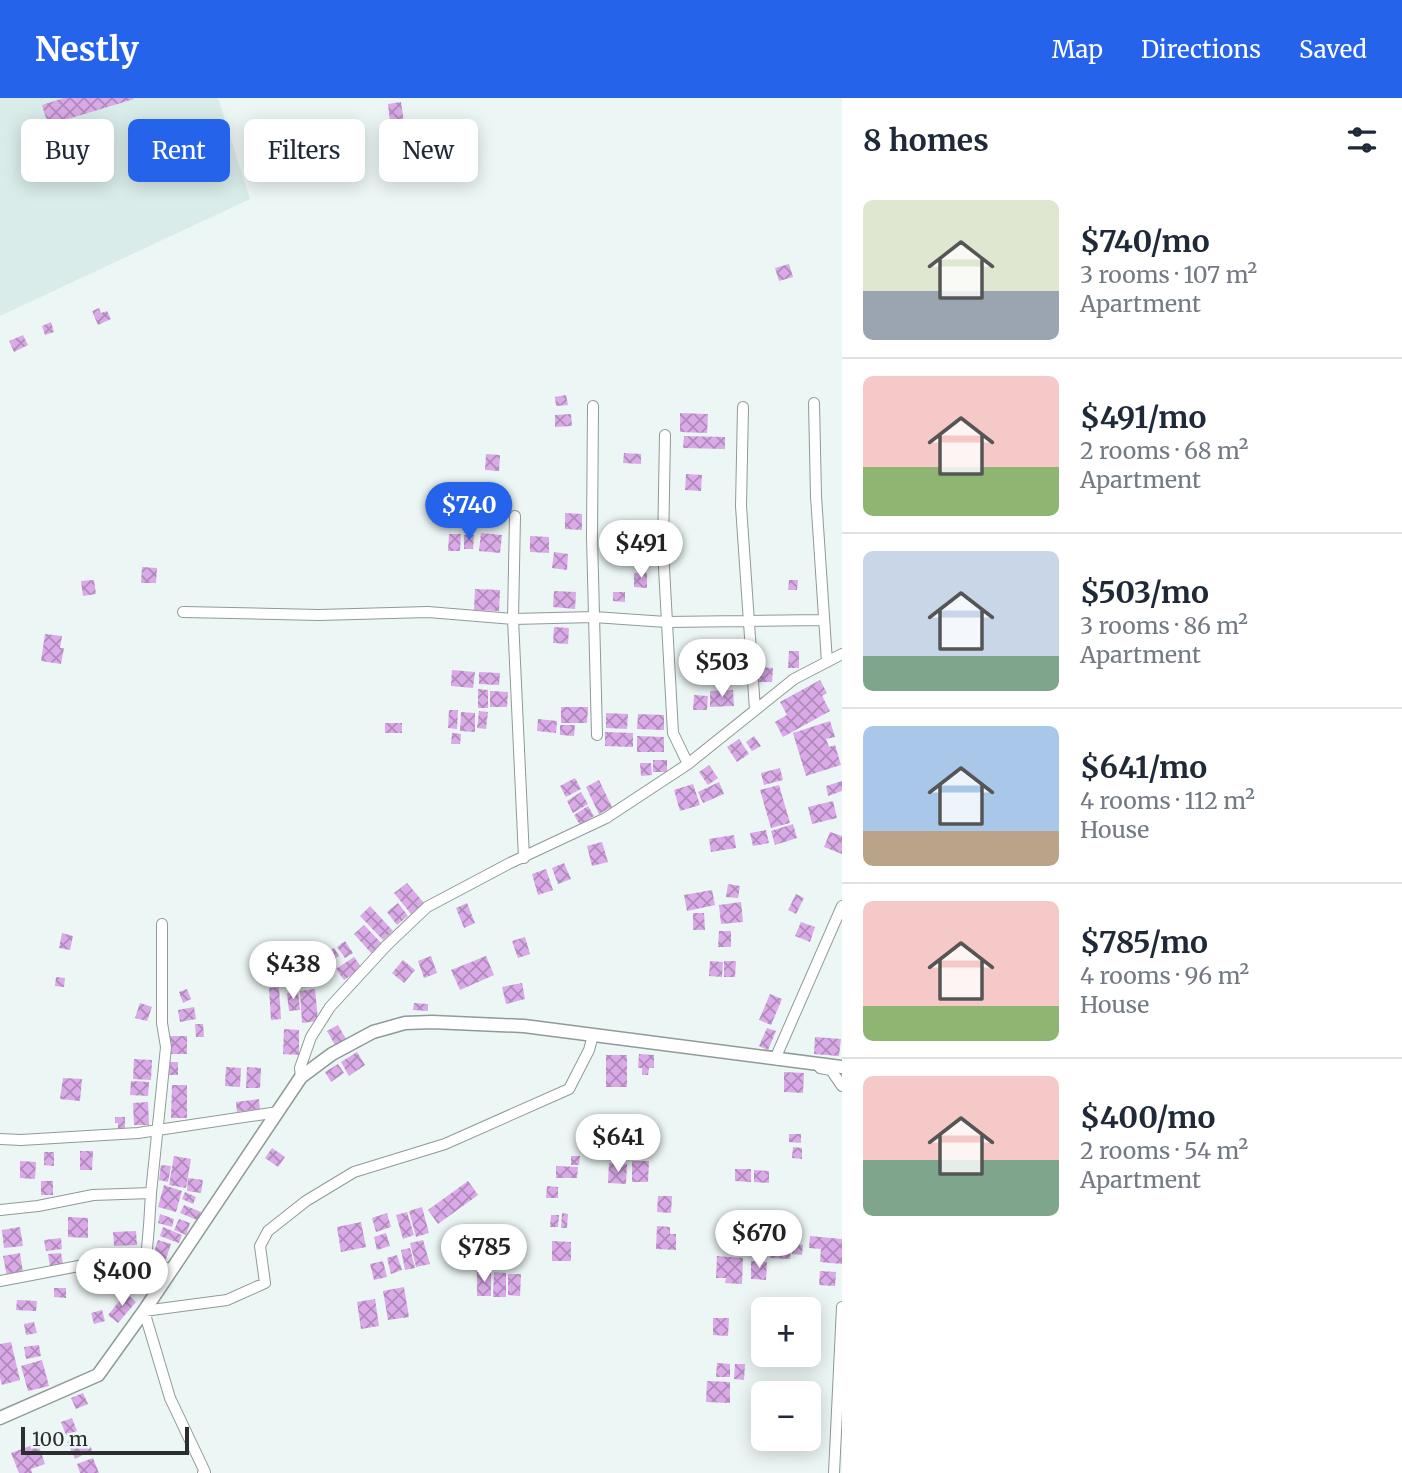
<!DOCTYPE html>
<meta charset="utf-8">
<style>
:root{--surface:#fff;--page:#f6f6f7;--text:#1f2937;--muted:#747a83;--line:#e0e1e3;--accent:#2563eb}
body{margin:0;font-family:Merriweather,serif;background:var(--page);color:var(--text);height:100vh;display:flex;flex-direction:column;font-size:26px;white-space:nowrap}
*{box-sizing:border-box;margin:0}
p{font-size:23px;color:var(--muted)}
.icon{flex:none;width:38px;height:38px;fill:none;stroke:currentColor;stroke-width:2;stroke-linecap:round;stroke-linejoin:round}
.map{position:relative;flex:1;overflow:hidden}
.drawer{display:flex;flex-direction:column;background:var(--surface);width:560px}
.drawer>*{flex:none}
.hud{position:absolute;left:21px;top:21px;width:665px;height:63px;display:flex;gap:14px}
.fabs{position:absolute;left:751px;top:1199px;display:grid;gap:14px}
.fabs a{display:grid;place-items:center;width:70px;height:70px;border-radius:10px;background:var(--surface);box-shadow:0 4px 18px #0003;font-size:35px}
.scale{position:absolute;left:21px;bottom:18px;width:168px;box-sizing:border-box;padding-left:7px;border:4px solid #2b2e2e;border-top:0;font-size:19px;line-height:24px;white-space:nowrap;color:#2b2e2e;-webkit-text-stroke:5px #ecf6f4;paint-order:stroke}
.price{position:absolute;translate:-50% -60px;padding:0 16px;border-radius:24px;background:#fff;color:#222;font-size:23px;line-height:46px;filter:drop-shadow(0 2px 4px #0008)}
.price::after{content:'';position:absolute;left:50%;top:42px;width:21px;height:16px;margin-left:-10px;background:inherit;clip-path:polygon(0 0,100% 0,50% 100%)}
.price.active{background:var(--accent);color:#fff}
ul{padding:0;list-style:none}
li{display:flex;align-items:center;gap:21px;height:175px;padding:0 21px}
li+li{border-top:2px solid var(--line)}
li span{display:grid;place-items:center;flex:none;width:196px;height:140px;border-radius:10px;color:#555}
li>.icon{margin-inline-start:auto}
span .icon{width:84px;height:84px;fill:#fffc;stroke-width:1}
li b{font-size:30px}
h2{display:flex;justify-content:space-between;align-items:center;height:84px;padding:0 21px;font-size:30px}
.pill{padding:0 24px;border-radius:10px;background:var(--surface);box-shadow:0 4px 18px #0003;font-size:24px;line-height:63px}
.pill.active{background:var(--accent);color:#fff}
header{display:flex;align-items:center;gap:42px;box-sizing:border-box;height:98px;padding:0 35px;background:var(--accent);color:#fff}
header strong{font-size:33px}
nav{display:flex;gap:38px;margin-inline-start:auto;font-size:24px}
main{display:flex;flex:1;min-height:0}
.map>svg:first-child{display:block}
</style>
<header>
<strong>Nestly</strong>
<nav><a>Map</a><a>Directions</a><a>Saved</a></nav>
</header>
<main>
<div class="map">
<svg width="842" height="1375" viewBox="0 0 842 1375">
<defs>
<pattern id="building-cross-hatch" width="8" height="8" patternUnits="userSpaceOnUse" patternTransform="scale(1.75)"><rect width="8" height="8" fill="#daa9e7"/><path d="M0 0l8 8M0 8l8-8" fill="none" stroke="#b18abc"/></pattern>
</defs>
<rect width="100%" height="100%" fill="#ecf6f4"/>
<path fill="#d9ece9" d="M0,0h218l32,101 -250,117z"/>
<path fill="url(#building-cross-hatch)" d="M64,0h70v1l-86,26 -6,-20z
M401,4l4,27 -14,2 -3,-27z
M348,25l3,24 -11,1 -4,-23z
M789,166l4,13 -14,4 -4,-13z
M99,210l2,5 6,-2 4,8 -13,6 -6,-14z
M51,224l3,10 -9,3 -3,-9z
M23,237l5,10 -14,7 -5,-11z
M566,297l2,10 -12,1 -1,-9z
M680,315l28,1 -1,19 -27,-1z
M571,316l1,12 -17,1v-12z
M684,338l41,1v12l-42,-1z
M624,355l17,1v10l-18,-1z
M486,356l14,1 -1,16 -14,-1z
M686,376l16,1 -1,16 -16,-1z
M475,400l21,1v14l-22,-1z
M565,415l17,1v16l-17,-1z
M481,435l21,2 -2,18 -21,-2z
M449,436h12l-1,17h-12z
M464,437h10l-1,14h-9z
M530,438l19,1v16l-19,-1z
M554,454l14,2 -1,16 -15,-2z
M142,469l15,1 -1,15h-15z
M634,475h13v15l-13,-1z
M94,482l2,14 -13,2 -2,-15z
M789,482h9l-1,10h-9z
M475,491l25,1 -1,21 -25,-1z
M554,493l22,1 -1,17 -22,-2z
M613,494h12v10l-12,-1z
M554,529l15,1 -1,16 -15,-1z
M45,536l17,2 -2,12h4l-3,16 -20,-3z
M789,553h10v17h-11z
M710,554l28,2 -1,17 -28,-2z
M760,569l13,1 -1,14h-13z
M452,572l23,2 -2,16 -22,-2z
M479,574l21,1 -1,12 -20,-1z
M820,582l7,13 -5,3 8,15 -47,26 -8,-15 12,-7 -7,-13z
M478,591l10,1v18h-10z
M733,592l1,16 -24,1v-16z
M490,593l18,1 -1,15h-17z
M694,597l14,1 -1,14h-14z
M561,609h27l-1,16h-26z
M449,612h9l-1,19 -9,-1z
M479,613l9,1 -2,17 -9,-1z
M461,614l14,1v19l-15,-1z
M606,615l22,1 -1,15 -21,-1z
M638,616l26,1v15l-27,-1z
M538,621l19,2 -1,12 -19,-2z
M830,623l5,16 -9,2 3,8 6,-2 6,20 -35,11 -13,-43z
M385,625h17v10h-17z
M560,627h15l-1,11 -14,-1z
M605,634l28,1v14l-28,-1z
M452,635l9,1 -1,10h-9z
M637,638l27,1v15h-27z
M754,638l7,10 -9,5 -6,-9z
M739,641l10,15 -12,8 -10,-15z
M653,662h14v12h-14z
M640,665h11l1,12 -11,1z
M709,667l9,13 -10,7 -9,-13z
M780,670l3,12 -19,5 -3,-12z
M575,680l6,11 -15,8 -6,-11z
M599,682l13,27 -13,7 -13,-27z
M842,683v10l-14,5 -2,-10z
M719,684l5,12 -21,9 -5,-11z
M693,686l7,21 -20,6 -6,-21z
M779,687l11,38 -19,5 -11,-38z
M581,694l7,12 -15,9 -6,-12z
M833,703l4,17 -25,6 -4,-17z
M588,708l6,10 -14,9 -6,-10z
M793,726l4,14 -22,7 -4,-14z
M766,732l3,13 -16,3 -3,-13z
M830,734l12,4v18l-18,-7z
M734,737l2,13 -25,4 -2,-13z
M602,744l6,20 -16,4 -5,-20z
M564,765l7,16 -13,5 -6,-16z
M546,771l7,21 -15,5 -6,-21z
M407,785l17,20 -13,11 -17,-21z
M728,786l12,2 -2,12 -12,-1z
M712,792l3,15 -28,6 -3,-16z
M796,796l8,4 -8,16 -8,-4z
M741,804l2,20 -22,2 -2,-19z
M398,805l10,13 -11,9 -10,-13z
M467,805l8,20 -11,5 -8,-20z
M370,808l23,25 -10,9 -23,-24z
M693,815h11l1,17h-12z
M801,824l14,5 -5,15 -15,-6z
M364,827l18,19 -10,10 -18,-20z
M719,833h12v16h-13z
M62,835l11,3 -3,14 -11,-2z
M525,839l5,17 -12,4 -6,-17z
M345,843l8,12 -8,5 -8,-11z
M334,850l5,8 -11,7 -5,-8z
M320,857l7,11 -19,12 -7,-11z
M431,858l6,17 -13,5 -6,-17z
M486,858l8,19 -34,15 -9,-20z
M354,859l8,11 -18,12 -8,-11z
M403,862l12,10 -11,13 -12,-10z
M710,863l13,1 -1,15 -13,-1z
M724,863h12l-1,16h-11z
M56,879l9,1 -1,9 -9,-1z
M522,885l3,16 -19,5 -4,-17z
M279,889l2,32 -10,1 -2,-32z
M187,891l4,10 -8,4 -4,-11z
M315,891l3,32 -16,2 -2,-32z
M298,894l2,18 -11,1 -2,-18z
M770,896l12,5 -11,26 -12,-5z
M140,905l12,4 -5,14 -12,-3z
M414,905l14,1v7l-15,-1z
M194,909l2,12 -16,3 -2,-12z
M195,926h8l1,13h-8z
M338,927l8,14 -11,6 -8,-14z
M767,930l9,3 -8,19 -9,-4z
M284,931l15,1v25l-16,-1z
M170,938h17v18h-17z
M815,939l26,2 -2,17 -25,-2z
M357,954l8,13 -16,11 -8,-14z
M639,956l15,1v13h-5l-1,7h-6v-7h-4z
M606,957h21v32h-21z
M134,961l18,1 -1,20 -18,-1z
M168,964h10v13h-10z
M338,966l6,9 -13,9 -6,-10z
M226,969l15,1 -1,19 -15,-1z
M247,969l14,1 -1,20h-14z
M784,974l20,1 -1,20 -19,-1z
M63,980l19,1 -2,22 -20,-2z
M131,983l18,1 -1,14 -18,-1z
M172,987h15v33h-16z
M259,1001l1,10 -23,3 -1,-10z
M148,1004l1,23h-15l-1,-22z
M115,1019h10v11h-7v-5h-3z
M580,1028l12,1v8l-12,-1z
M789,1036h12v9l-12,-1z
M793,1049l9,1v11l-10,-1z
M272,1050l13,9 -7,10 -13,-9z
M80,1053h13l-1,19h-12z
M44,1054h10v14l-10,-1z
M174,1058l17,3 -5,29 -17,-3z
M571,1058h9l-1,9h-8z
M20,1063l16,1 -1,17 -15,-1z
M632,1063h17l-1,21h-16z
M609,1065l18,1 -1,20 -18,-1z
M161,1067l10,1 -3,16 -9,-2z
M556,1068l22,1 -1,11h-21z
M735,1071h16v13l-16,-1z
M754,1072l15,1v12l-15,-1z
M188,1080l15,2 -2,13 -14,-2z
M41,1083h12v14h-12z
M468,1083l10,14 -40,29 -10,-14z
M164,1087l18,6 -6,21 -18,-5z
M547,1088l11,1v11h-12z
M185,1094l11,5 -3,7 -11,-5z
M658,1098h14l-1,17 -14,-1z
M184,1107l17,7 -4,8 -17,-7z
M422,1109l7,26 -13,4 -7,-26z
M407,1114l7,23 -11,4 -7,-24z
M387,1115l4,14 -15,5 -4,-14z
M562,1115l6,1 -1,14h-6z
M160,1116l14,5 -2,8 -14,-4z
M551,1117h8l-1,12h-8z
M68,1119l20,1v20l-20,-1z
M179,1121l11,4 -4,12 -12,-5z
M361,1124l5,25 -25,5 -4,-25z
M657,1128l13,1v7h6v16l-20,-1z
M20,1129l3,19 -19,2 -2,-18z
M163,1129l19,8 -3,8 -19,-7z
M136,1133l1,14 -23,1 -1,-14z
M386,1135l4,13 -13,4 -3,-13z
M810,1138l32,3v25l-22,-2 1,-13 -12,-1z
M61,1140l1,11 -16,2 -2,-11z
M158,1142l13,4 -6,18 -13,-4z
M423,1142l7,24 -14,3 -6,-24z
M552,1143l19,1v19h-19z
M771,1144l20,1 -1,16 -20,-1z
M793,1146l10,1 -1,10 -10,-1z
M410,1150l5,20 -10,2 -4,-20z
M119,1151v10l-13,1 -1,-10z
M20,1155l3,20 -16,3 -4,-20z
M61,1155l2,11 -13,2 -2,-12z
M397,1157l5,15 -11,4 -4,-16z
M717,1158l26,2 -1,26 -17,-1 1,-5h-10z
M383,1163l4,16 -13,3 -4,-16z
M751,1163l16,1 -1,18 -15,-1z
M820,1173l16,1 -1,14 -16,-1z
M477,1174h14v24h-14z
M494,1174l12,1v24h-13z
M508,1176h13l-1,22 -12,-1z
M404,1189l5,30 -21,3 -5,-29z
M54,1190h12v10l-12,-1z
M126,1195l10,9 -18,21 -10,-8z
M375,1201l4,27 -18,3 -4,-27z
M17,1202l20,1 -1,10 -20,-1z
M102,1212l3,11 -11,3 -3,-11z
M713,1220h16l-1,18 -15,-1z
M34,1224l3,11 -11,2 -2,-11z
M11,1244l9,38 -18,5 -2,-7v-34z
M39,1247l2,11 -15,3 -2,-12z
M42,1262l7,26 -21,5 -7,-25z
M717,1265l13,1v13h-14z
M735,1266h10l-1,16 -10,-1z
M707,1283l23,1v21l-24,-1z
M83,1295l5,11 -12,5 -5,-11z
M72,1320l5,13 -11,4 -5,-13z
M83,1335l9,17 -17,9 -8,-17z
M38,1345l7,21 -14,5 1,4h-13l-8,-20z
M93,1360l6,15h-19l-3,-9z"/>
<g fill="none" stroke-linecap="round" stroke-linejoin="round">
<g stroke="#909a98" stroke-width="12">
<path id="minor" d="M814,305l2,93 11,166
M593,308l-1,130 5,199
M743,309l-2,99 14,204
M665,337l-2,114 10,184 15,31
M515,418l-2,103 11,239
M183,514l136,3 109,-3 85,7 81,-2 72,5 158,-2
M162,826v99l4,24 -15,146 -2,33 -3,34 25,10
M781,962l-6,-1 67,-153
M820,970l11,2 11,16
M301,979l-1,-9 11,-31 19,-30 57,-62 40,-38 83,-44 96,-45 82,-54 106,-85 48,-25
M0,1041l21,1 117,-7 140,-21
M0,1112l38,-4 55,-11 58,-2
M0,1183l84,-16 62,-5
M203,1375l2,-1 -35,-74 -26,-87 83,-11 38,-17 -5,-37 8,-15 38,-30 48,-29 91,-28 124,-55 20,-39 4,-15
M834,1375l8,-166"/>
</g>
<g stroke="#909a98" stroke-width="15">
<path id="tertiary" d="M0,1320l98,-43 46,-64 157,-234 31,-23 41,-22 32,-9 27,-1 92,4 318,41"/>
</g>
<use href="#minor" stroke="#fff" stroke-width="10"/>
<use href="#tertiary" stroke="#fff" stroke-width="12"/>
</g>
</svg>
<div class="fabs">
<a>+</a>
<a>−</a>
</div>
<div class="scale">100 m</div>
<b class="price active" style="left:469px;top:444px">$740</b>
<b class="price" style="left:641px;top:482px">$491</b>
<b class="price" style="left:722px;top:601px">$503</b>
<b class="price" style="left:293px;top:903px">$438</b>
<b class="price" style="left:618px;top:1076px">$641</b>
<b class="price" style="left:759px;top:1172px">$670</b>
<b class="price" style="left:484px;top:1186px">$785</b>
<b class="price" style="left:122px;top:1210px">$400</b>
<div class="hud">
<a class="pill">Buy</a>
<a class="pill active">Rent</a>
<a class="pill">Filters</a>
<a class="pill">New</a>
</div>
</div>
<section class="drawer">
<h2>8 homes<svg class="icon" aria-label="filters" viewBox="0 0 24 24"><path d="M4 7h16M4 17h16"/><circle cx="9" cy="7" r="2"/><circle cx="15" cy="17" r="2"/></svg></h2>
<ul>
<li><span style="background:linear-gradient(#dfe7d0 65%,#9aa5b1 0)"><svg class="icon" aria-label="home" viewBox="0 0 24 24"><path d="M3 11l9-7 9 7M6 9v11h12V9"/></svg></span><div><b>$740/mo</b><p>3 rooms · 107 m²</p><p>Apartment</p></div></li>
<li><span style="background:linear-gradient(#f6c9c9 65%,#8fb573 0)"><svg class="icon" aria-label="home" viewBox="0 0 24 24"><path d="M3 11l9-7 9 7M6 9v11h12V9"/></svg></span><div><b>$491/mo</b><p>2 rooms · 68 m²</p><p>Apartment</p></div></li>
<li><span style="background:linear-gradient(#c9d6e8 75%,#7fa58c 0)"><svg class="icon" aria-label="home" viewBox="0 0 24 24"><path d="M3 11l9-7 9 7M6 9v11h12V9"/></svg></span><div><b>$503/mo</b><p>3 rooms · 86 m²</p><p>Apartment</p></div></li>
<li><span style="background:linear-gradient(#a9c7e8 75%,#b9a48a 0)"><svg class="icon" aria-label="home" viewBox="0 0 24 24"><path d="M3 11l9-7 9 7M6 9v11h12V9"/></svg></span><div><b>$641/mo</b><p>4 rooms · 112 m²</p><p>House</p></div></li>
<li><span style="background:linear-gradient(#f6c9c9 75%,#8fb573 0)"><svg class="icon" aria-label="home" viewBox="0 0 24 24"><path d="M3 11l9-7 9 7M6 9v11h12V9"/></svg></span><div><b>$785/mo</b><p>4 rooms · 96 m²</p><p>House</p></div></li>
<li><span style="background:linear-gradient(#f6c9c9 60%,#7fa58c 0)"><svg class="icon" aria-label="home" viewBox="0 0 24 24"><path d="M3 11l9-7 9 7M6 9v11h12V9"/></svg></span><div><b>$400/mo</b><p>2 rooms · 54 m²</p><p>Apartment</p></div></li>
</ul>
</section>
</main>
